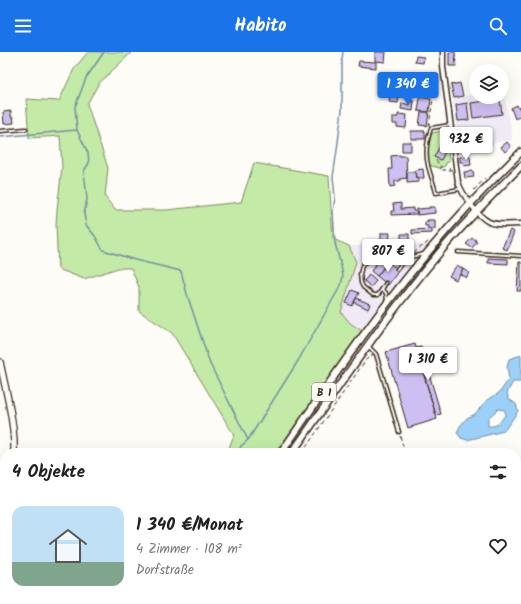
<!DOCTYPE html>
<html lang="de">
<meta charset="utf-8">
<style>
:root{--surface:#fff;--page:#f6f6f6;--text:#222;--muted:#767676;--accent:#1a73e8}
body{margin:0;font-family:Kalam,sans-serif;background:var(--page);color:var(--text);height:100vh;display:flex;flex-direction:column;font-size:15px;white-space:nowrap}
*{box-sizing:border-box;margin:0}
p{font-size:13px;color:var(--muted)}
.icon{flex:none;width:22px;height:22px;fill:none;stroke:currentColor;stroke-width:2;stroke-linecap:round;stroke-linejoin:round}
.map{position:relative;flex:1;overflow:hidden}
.details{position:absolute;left:0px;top:396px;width:521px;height:156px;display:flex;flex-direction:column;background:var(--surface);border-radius:16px 16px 0 0;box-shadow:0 4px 16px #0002}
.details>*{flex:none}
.controls{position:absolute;left:469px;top:12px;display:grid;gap:8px}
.controls a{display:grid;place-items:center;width:40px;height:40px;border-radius:50%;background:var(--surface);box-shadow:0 4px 16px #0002;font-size:20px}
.price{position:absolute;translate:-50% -34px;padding:0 9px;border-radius:4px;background:#fff;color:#222;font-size:13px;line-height:26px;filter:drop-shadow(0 1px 2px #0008)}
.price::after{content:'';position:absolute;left:50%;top:24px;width:12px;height:9px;margin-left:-6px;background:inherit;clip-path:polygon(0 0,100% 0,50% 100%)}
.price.current{background:var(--accent);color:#fff}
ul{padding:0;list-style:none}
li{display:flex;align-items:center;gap:12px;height:100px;padding:0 12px}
li span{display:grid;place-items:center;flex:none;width:112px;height:80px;border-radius:12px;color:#555}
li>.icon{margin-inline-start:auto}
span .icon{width:48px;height:48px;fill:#fffc;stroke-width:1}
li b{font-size:17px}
h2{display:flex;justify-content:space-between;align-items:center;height:48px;padding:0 12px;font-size:17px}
header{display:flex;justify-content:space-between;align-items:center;height:52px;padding:0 12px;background:var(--accent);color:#fff;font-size:18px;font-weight:700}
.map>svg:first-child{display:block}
</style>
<header><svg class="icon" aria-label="menu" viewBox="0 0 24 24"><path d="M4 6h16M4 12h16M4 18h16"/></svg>Habito<svg class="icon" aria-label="search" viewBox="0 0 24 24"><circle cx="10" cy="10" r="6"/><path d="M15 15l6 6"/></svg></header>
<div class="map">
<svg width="521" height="552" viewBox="0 0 521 552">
<rect width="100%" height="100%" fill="#fdfcf7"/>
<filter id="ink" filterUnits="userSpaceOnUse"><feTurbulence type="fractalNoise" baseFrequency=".025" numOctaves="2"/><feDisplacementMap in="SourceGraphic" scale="8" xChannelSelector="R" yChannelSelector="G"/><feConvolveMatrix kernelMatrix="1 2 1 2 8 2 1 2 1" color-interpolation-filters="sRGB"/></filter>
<g filter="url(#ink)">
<path fill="#efeaf5" d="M508,35l-3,14 6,27 1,12 -19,3v1l-34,4 -6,-50 23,-4v3h26v-8z
M431,192l-65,85 -4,2 -12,-8 -9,-11 15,-50 -7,-16z"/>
<path fill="#c3eba7" stroke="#7f8a62" d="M88,0h44l-33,31 -12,21 21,64 -3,29 10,13h52l74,-8 13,-39 75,13 4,63 16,7 7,16 -15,50 9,11 12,8 -87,122h-48l7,-18 -62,-102 -33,-22v-24l-8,-19h-13l-34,11 -26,-10 -2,-44 1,-15 5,-43 -2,-31 -31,2 -3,-39 33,2 15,-32z
M447,78l2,32 -3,1 -1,3 -6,2 -10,-3 -2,-14 5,-18z"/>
<path fill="#9bd0f9" stroke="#758ea1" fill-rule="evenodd" d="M521,303v27h-8l-6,11 2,6 7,5 2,7 -4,6 -10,14 -37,9 -6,-2 -4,-5 3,-7 7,-8 8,-4 10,-12 15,-10 9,-13 -2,-11 2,-9zM498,357l7,1v5c-5,7 -7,12 -17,11v-8z"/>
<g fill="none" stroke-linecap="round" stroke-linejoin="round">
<path stroke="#758ea1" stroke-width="1.5" d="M104,0l-18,26 -11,29 2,23 11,23 1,10 -5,8 3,28 -3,15 2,11 9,11 8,14 32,10 46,11 6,23 23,70 38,76
M0,85l77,-7
M238,401l3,-7 7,-6 50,-79 43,-76 2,-9 -2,-10 -6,-23 -2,-31 2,-15 -2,-20 4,-27 5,-40v-51l1,-7
M252,552l2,-5"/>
</g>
<path fill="#cdbff1" stroke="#3b2a1e" d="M375,0h11l-1,10 -10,-1z
M449,0h6l1,14h-7z
M416,4l8,1 -1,6 -8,-1z
M359,9l17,1v6l-18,-2z
M402,27l31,7 -3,10 -30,-7z
M460,31l3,13 -9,2 -3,-13z
M391,35l9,2 -2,14 -9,-1z
M420,45l11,2 -2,13 -11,-1z
M500,47l2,15 -29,4 -2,-15z
M411,49h3l-1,10 -12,-2 1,-6 8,2z
M467,51l2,17 -11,1 -2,-16z
M517,53l1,3 3,-1v9l-6,3 -4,-11z
M11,59v6h2l1,6 -10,1 -1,-12z
M421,60h8l-2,14 -8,-1z
M398,62l9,1 -1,13 -9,-1v-3h-4v-7h5z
M411,79h14v8h-14z
M490,88l1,4 -17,2 -1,-4z
M402,90h9v9h-9z
M507,90l4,5 -6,5 -4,-5z
M441,92l6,4 -6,12 -7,-3z
M400,103v1h6l1,22 -7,1v2h-5v5l-5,1 -1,-18h3l-1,-13z
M470,104l1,9 -7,1 -1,-4h-3v-5z
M423,117l1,9h-8l-1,-8z
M473,119l1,6 -9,1 -1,-6z
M407,120h8l1,6h3v4l-12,1z
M401,151v6l12,-1v3h4v3l-26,1v-4h3l-1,-7z
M429,155h6v6l-18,2v-6l13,-1z
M427,168h8v9h-7v-3h-3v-4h3z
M432,177v4l-20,1v-4z
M510,178l4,2 -7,18 -5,-2z
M381,181h9l-1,10h-8z
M401,182h8v8h-8z
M472,186l4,2 -1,1 2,1 -5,6 -6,-4z
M386,199l6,5 -14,19 -1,1 -6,-5z
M488,206l20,1v5l-20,-1z
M388,210l11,8 -11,15 -11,-9 1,-1z
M519,210h2v29h-4z
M457,213l6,4 -7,11 -7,-4z
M463,217l6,4 -3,5 -6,-4z
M369,223l7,6 -5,6 -7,-6z
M352,238l7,3 -7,13 -6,-3z
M356,246l14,6 -2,5 -14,-7z
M415,292l22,75 -29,9 -22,-76z
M421,295l20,67 -5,1 -20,-67z"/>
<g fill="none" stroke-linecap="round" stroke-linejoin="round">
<g stroke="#3b2a1e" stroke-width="5">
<path id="lane" d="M450,73l-19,3c-4,12 -6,25 -3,37 2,10 6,18 8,28l24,-4
M0,79l26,-2
M458,200l63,4
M397,217l9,-11 18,-4
M386,231l-4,6 4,4 1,7
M382,237l-4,6h-5l-10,-8 -2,-4 -1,-9 2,-8 12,-16 7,-2 10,1 15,9
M369,295l7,7 23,78"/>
</g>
<g stroke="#3b2a1e" stroke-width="7">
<path id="street" d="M443,0v15l15,115c4,12 19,34 31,40 9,4 22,2 32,2"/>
</g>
<g stroke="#3b2a1e" stroke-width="8">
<path id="secondary" d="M0,310c6,30 15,61 14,91
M10,552v-5"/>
</g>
<g stroke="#3b2a1e" stroke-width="9">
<path id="primary" d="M281,401c47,-68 93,-137 147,-201 29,-35 60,-68 93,-100
M292,401c48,-68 94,-137 148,-201 25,-30 53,-58 81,-86
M174,552l4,-5
M186,552l3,-5"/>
</g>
<path stroke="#3b2a1e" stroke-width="1" stroke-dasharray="4 3" stroke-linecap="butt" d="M429,74l4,-28
M436,108l5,7 -1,3h12
M449,115l1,3
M474,138l11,-12
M414,201c4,-5 10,-7 15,-12
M400,384l5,17
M302,401l63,-92 4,-4 4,-2
M438,547l1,5
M194,550l2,-3"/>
<use href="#lane" stroke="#fdfcf7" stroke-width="2"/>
<use href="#street" stroke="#fdfcf7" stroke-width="4"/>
<use href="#secondary" stroke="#fdfcf7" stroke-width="5.5"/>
<use href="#primary" stroke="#fdfcf7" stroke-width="6"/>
</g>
</g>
<g text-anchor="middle" stroke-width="3" stroke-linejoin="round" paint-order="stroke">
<rect fill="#fdfcf7" stroke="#75695f" stroke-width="1" x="312" y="331" width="24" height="18" rx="3"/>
<g font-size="11" font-weight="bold" fill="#3b2a1e">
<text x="324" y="344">B 1</text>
</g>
</g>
</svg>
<div class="controls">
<a><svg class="icon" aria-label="layers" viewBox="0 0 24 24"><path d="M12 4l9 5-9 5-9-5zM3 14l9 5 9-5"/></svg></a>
</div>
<b class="price current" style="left:408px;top:54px">1 340 €</b>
<b class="price" style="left:466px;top:109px">932 €</b>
<b class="price" style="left:388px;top:221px">807 €</b>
<b class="price" style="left:428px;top:329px">1 310 €</b>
<section class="details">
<h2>4 Objekte<svg class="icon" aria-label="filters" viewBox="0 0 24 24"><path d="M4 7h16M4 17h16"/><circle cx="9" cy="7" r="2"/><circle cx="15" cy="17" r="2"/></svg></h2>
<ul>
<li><span style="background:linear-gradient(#bfe0f5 70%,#7fa58c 0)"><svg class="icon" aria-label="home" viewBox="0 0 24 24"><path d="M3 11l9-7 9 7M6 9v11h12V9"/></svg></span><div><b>1 340 €/Monat</b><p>4 Zimmer · 108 m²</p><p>Dorfstraße</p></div><svg class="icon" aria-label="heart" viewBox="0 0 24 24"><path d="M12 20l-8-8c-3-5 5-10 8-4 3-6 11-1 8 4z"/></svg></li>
</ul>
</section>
</div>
